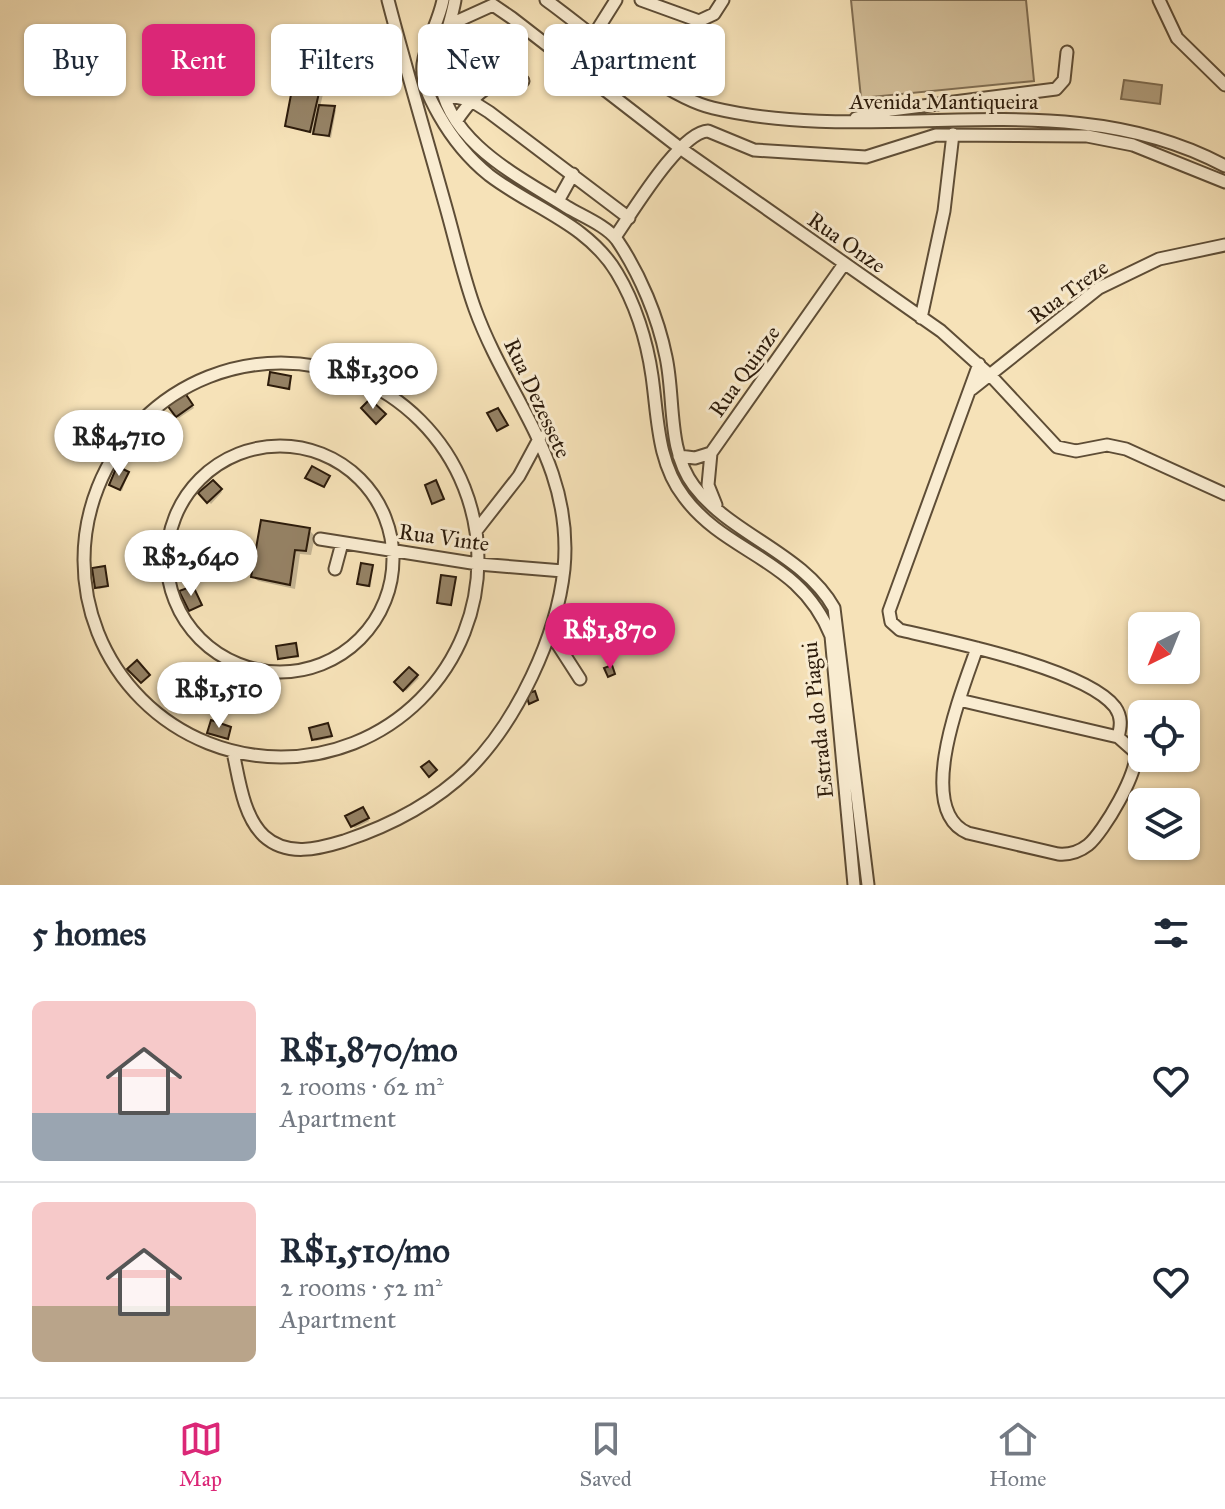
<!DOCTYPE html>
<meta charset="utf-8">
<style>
:root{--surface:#fff;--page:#f6f6f7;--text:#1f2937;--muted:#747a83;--line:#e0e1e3;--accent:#db2777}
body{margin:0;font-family:"IM FELL Great Primer",serif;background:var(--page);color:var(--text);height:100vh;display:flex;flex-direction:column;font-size:30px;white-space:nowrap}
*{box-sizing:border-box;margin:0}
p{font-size:26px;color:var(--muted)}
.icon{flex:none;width:44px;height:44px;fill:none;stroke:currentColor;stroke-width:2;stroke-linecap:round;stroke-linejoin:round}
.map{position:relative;height:885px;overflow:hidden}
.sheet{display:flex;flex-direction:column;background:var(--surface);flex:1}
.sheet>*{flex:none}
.top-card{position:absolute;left:24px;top:24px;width:800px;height:72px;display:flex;gap:16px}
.needle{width:52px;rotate:223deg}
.fabs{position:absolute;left:1128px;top:612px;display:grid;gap:16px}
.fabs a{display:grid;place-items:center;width:72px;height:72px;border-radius:12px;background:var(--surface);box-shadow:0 2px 6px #0004;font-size:40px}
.price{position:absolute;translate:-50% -68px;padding:0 18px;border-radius:28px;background:#fff;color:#222;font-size:26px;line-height:52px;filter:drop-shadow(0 2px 4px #0008)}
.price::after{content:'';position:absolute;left:50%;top:48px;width:24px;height:18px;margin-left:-12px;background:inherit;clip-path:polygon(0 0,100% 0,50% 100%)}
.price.selected{background:var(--accent);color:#fff}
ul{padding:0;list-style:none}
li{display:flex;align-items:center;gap:24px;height:200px;padding:0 32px}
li+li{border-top:2px solid var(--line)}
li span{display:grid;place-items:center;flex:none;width:224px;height:160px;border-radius:12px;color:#555}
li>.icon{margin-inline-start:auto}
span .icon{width:96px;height:96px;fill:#fffc;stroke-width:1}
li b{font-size:34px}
h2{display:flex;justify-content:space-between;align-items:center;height:96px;padding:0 32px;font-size:34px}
.tag{padding:0 28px;border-radius:12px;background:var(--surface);box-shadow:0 2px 6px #0004;font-size:28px;line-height:72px}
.tag.selected{background:var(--accent);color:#fff}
.tabs{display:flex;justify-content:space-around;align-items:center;height:112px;border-top:2px solid var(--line);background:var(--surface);font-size:22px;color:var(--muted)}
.tabs a{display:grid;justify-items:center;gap:4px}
.tabs .selected{color:var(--accent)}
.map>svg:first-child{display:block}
</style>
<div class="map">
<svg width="1225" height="885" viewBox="0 0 1225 885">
<rect width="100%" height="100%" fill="#f6e2b8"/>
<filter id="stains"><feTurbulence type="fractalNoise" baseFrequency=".0025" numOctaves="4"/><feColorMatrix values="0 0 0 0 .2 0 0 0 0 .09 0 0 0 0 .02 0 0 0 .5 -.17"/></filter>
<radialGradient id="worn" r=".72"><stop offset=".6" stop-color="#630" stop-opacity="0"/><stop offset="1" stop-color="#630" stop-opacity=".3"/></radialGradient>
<path fill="#d4c09b" stroke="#806e53" stroke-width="2" d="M851,0h175l8,81 -173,17z"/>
<path fill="#b19e7d" stroke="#7c6a4f" stroke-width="2" d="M1124,80l38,5 -2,19 -39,-5z"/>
<path fill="#0003" d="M320,86l4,4 -4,17 16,3 -5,28 -44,-12z
M290,378l1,12 -21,-6z
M187,398l7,10 -15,10 -2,-2z
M128,474l-6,17 -9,-5z
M213,482l9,10 -11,12 -10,-11z
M309,530l6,6 -4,19 -11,-1 -5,35 -37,-8 -5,-5z
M372,567l-1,20 -10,-1 -2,-2z
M105,568l4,19 -10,2 -2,-2z
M455,579l-3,27 -11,-1 -2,-3z
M295,645l4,13h-19z
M409,670l10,8 -13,13 -9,-9z
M328,725l4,13 -16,3 -2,-2z
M365,812l4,9 -14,7 -3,-3z"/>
<path fill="#958265" stroke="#2c1b0b" stroke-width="2" d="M294,79l27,5 -11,48 -25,-6z
M319,105l16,1 -6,30 -16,-2z
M270,372l21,4 -2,13 -21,-4z
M185,393l8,12 -17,12 -9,-12z
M370,399l16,15 -10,10 -15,-16z
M498,408l10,17 -11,6 -10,-18z
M117,466l12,6 -9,18 -11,-5z
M312,466l18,10 -6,11 -19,-9z
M213,480l9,9 -15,14 -9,-10z
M436,480l8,19 -12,5 -7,-19z
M261,520l49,8 -4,23 -11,-1 -5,35 -39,-8z
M361,563l12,2 -4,21 -12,-2z
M105,566l3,20 -13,2 -3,-20z
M441,575l15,2 -5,28 -14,-2z
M193,586l9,19 -13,6 -10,-20z
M296,643l2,13 -20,3 -2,-13z
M137,660l13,15 -9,8 -14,-14z
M612,665l3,9 -7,3 -4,-9z
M409,667l9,8 -15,16 -9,-9z
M535,691l3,9 -9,4 -3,-10z
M211,720l20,7 -3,12 -21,-6z
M328,723l4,13 -20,4 -3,-12z
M429,761l8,9 -8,7 -8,-10z
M363,807l6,11 -18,9 -6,-11z"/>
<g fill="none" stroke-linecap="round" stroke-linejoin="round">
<g stroke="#5e4d36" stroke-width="15">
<path id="minor" d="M443,0c-4,21 -17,42 -20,64 -2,18 7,35 16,51 13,23 29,43 50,60 43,33 99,49 128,98 18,30 30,68 35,103 6,42 5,86 32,121 44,59 115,60 147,139l23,249
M455,0c-4,24 -17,53 -15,77 6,65 80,100 127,130 15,9 40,19 50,33 23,34 41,77 49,117 9,41 1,94 28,129 37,49 109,67 140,122l34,277
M546,0c43,31 116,96 167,108 168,40 353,-28 512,58
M641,0l58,21 15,-7 9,-14
M1159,0l18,38 48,47
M451,24l42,-19 19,13 168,130 261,183 50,45 66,71 19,4 31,-6 19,4 99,45
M594,35l22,-35
M445,95l25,5 19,12 140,106
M856,118l35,-8 165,-21 8,-9 3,-28
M457,120c18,-26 32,-41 66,-39
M558,201l15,-27
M615,237c17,-24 65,-105 93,-106l46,19 112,7 70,-22 151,1 46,9 92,37
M921,318l23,-107 9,-77
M84 560a197 197 0 1 1 394 0a197 197 0 1 1-394 0Z
M979,364l-90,247 2,11 9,8c48,11 186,39 215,77 7,10 6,19 3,30
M972,389l127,-101 60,-29 66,-14
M167 559a113 113 0 1 1 226 0a113 113 0 1 1-226 0Z
M679,456l16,2 16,-5
M716,505l-8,-20 3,-32 133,-189
M476,531l43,-55 21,-39
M320,539l158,25 85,7
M335,569l7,-26
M551,634l29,45
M959,700l159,37 17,15c6,17 -32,81 -47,93 -9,7 -19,10 -30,9l-90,-21c-55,-23 -5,-145 9,-185
M233,752c6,27 10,64 31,84 23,21 54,13 80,5 45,-15 91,-39 125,-72 48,-48 88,-133 95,-200 10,-106 -56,-169 -89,-260 -12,-33 -20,-70 -30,-105 -19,-68 -39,-135 -57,-204"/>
</g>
<use href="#minor" stroke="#f9ecd1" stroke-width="11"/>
</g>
<g text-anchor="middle" stroke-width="6" stroke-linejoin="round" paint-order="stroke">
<g font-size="22" fill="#2c1b0b" stroke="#f9ecd1">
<text x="944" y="109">Avenida Mantiqueira</text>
<text transform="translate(847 242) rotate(35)" y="8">Rua Onze</text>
<text transform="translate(1068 291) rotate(-36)" y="8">Rua Treze</text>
<text transform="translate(744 371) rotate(-55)" y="8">Rua Quinze</text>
<text transform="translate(538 398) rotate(65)" y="8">Rua Dezessete</text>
<text transform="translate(444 537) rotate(8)" y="8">Rua Vinte</text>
<text transform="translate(817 720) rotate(-96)" y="8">Estrada do Piagui</text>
</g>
</g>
<rect width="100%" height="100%" filter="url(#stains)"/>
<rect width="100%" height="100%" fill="url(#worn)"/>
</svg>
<div class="fabs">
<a><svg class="needle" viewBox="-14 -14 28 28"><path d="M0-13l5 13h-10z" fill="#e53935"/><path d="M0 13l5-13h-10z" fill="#747a83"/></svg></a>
<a><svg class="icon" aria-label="locate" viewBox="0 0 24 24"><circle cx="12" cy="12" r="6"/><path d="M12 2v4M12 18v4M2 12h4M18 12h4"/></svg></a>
<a><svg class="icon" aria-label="layers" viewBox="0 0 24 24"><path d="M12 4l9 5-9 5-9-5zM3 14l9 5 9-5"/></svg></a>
</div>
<b class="price" style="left:373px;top:411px">R$1,300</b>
<b class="price" style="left:119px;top:478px">R$4,710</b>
<b class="price" style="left:191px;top:598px">R$2,640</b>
<b class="price selected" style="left:610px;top:671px">R$1,870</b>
<b class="price" style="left:219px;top:730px">R$1,510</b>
<div class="top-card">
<a class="tag">Buy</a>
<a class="tag selected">Rent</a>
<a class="tag">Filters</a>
<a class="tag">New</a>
<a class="tag">Apartment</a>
</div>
</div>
<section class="sheet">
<h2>5 homes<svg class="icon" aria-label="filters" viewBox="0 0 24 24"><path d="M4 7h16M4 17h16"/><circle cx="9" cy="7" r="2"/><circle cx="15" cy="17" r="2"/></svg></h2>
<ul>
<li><span style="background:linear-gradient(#f6c9c9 70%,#9aa5b1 0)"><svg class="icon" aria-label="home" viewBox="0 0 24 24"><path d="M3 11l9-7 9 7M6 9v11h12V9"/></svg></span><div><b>R$1,870/mo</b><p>2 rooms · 62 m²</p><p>Apartment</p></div><svg class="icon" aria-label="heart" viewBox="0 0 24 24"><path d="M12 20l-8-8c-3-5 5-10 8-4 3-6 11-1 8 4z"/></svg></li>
<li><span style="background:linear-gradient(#f6c9c9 65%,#b9a48a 0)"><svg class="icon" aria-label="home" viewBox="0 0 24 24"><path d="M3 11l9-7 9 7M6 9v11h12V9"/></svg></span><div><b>R$1,510/mo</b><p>2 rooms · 52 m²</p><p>Apartment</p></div><svg class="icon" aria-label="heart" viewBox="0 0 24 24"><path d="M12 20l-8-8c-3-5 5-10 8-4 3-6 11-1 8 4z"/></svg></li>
</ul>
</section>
<nav class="tabs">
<a class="selected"><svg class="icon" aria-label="map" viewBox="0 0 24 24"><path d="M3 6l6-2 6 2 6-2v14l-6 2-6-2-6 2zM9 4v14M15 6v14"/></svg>Map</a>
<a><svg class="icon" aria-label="saved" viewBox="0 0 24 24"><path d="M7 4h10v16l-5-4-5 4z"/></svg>Saved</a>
<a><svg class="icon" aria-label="home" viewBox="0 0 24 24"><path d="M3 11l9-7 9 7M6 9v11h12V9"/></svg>Home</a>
</nav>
